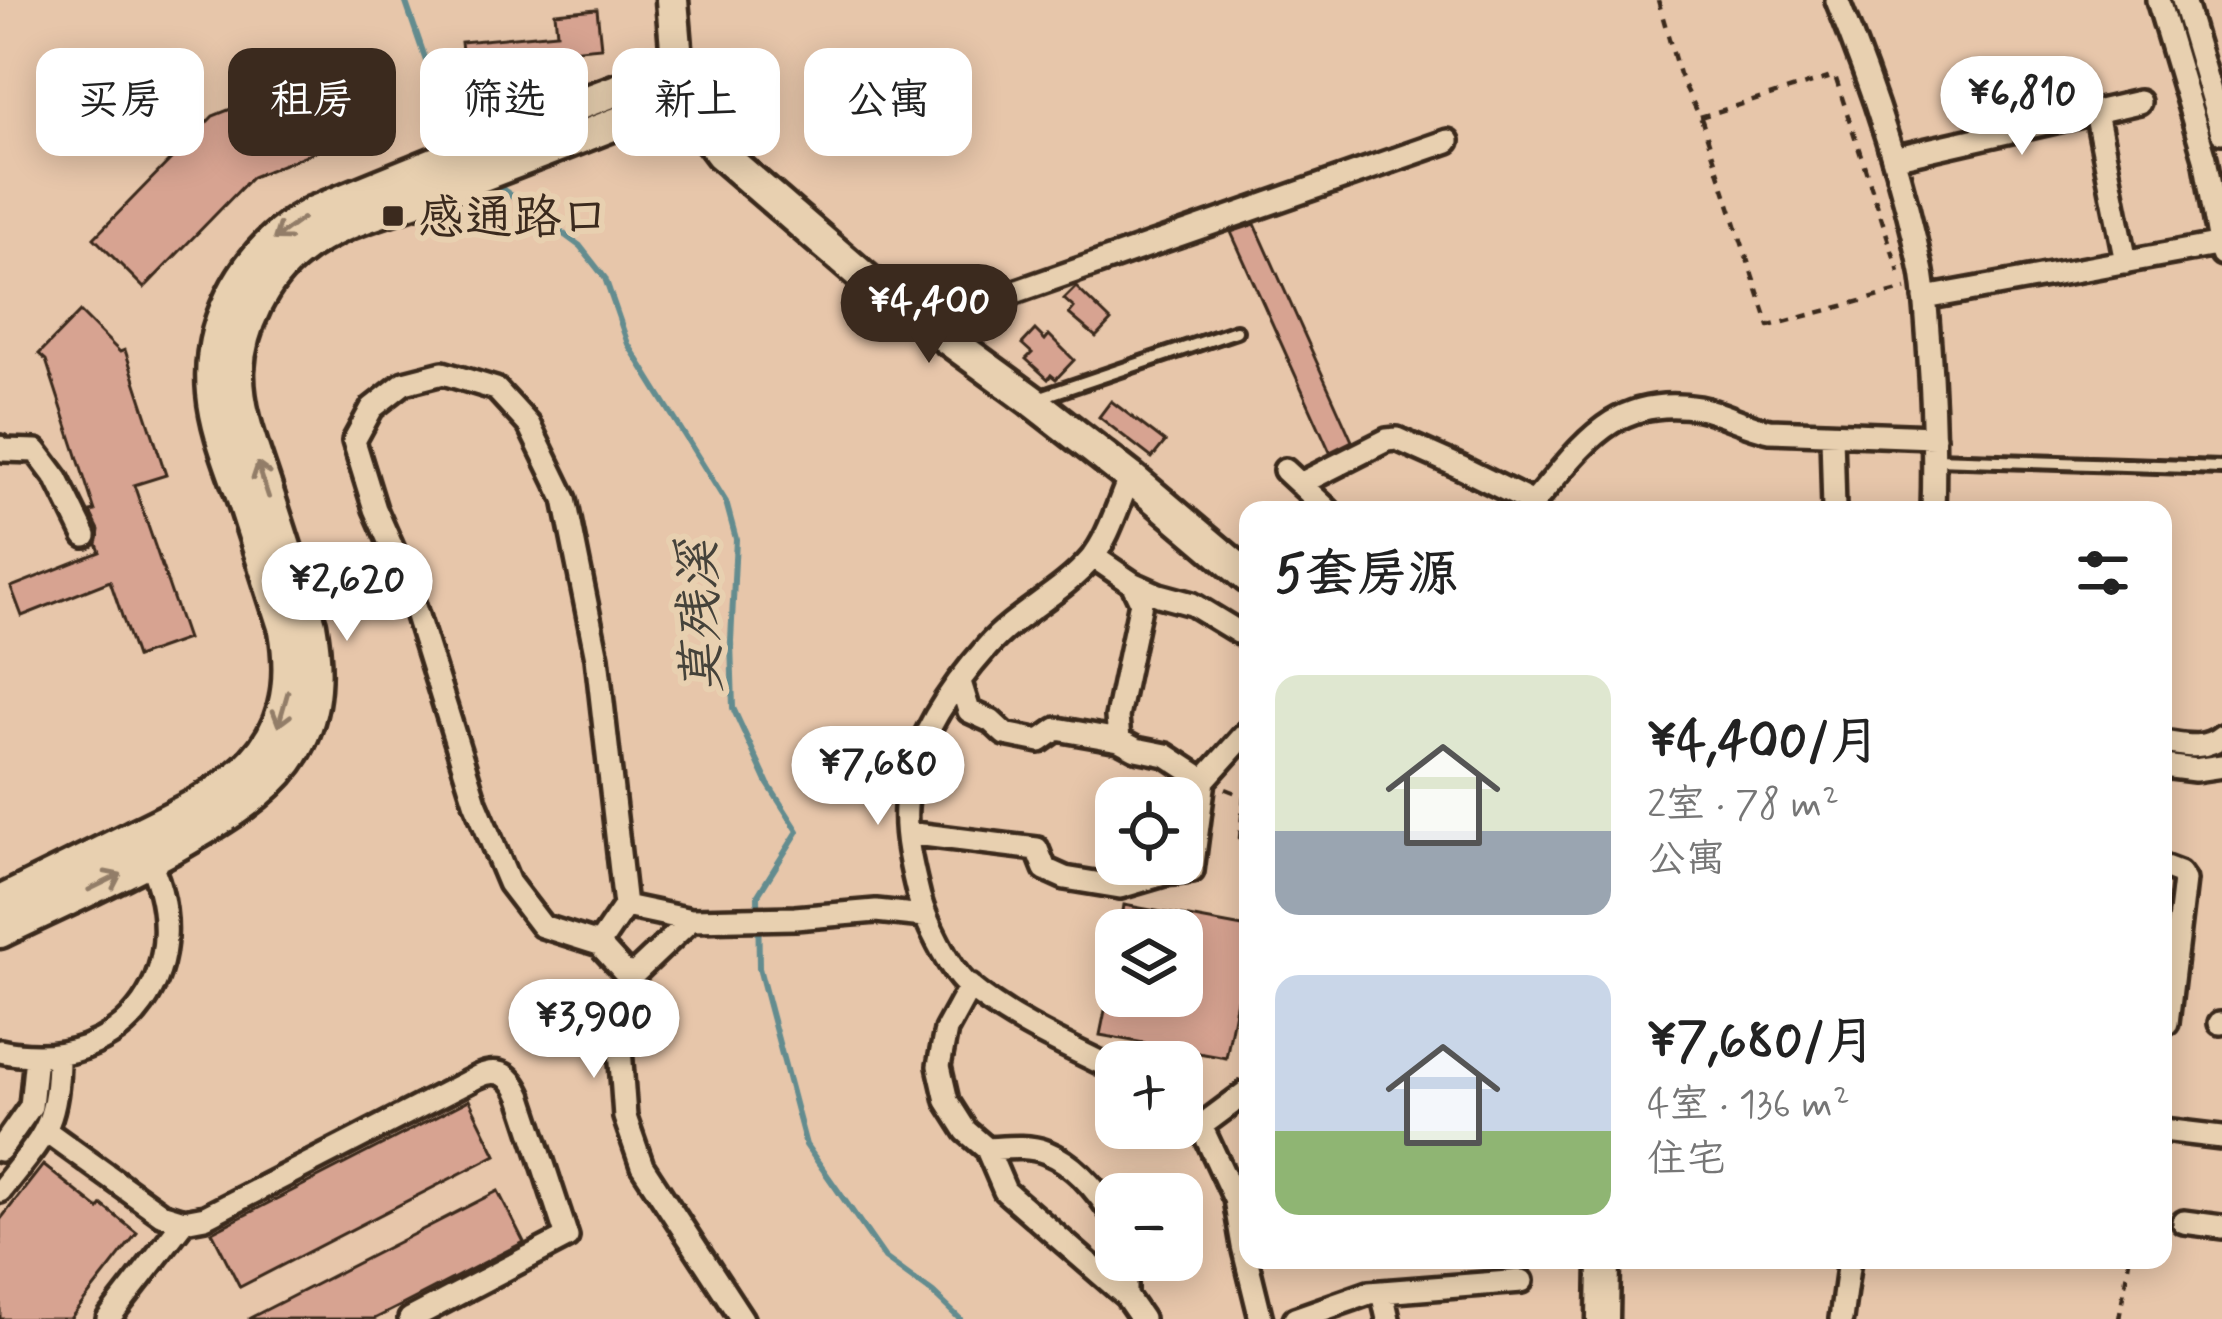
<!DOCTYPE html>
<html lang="zh">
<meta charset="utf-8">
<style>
:root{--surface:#fff;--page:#f6f6f6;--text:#222;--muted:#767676;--accent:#3b2a1e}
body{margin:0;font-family:Mynerve,"LXGW WenKai TC",sans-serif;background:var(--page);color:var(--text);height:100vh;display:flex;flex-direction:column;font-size:45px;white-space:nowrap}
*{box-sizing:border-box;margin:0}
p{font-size:39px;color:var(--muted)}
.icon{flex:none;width:66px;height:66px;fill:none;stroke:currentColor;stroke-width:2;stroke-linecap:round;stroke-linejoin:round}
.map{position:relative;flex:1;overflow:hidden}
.details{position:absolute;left:1239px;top:501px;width:933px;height:768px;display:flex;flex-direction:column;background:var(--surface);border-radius:24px;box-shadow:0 6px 30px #0003}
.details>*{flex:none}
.guide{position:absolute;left:36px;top:48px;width:1023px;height:108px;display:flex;gap:24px}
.tools{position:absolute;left:1095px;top:777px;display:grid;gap:24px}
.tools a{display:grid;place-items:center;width:108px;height:108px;border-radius:24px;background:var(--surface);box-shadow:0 6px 30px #0003;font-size:60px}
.price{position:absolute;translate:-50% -102px;padding:0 27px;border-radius:42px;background:#fff;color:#222;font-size:39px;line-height:78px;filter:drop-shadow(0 3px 6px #0008)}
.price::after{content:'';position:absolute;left:50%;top:72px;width:36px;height:27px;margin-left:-18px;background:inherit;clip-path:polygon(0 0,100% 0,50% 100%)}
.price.active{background:var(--accent);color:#fff}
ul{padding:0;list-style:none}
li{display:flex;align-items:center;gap:36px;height:300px;padding:0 36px}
li span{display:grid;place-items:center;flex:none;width:336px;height:240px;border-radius:24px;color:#555}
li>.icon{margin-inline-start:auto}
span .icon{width:144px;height:144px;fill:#fffc;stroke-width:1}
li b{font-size:51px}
h2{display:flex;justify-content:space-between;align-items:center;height:144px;padding:0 36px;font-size:51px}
.pill{padding:0 42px;border-radius:24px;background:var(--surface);box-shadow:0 6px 30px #0003;font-size:42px;line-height:108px}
.pill.active{background:var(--accent);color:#fff}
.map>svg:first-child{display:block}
</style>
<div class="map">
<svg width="2222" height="1319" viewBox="0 0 2222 1319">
<rect width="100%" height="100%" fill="#e7c6aa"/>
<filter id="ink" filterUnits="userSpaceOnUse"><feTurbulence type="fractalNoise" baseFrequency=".00833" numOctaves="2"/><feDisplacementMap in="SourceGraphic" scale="24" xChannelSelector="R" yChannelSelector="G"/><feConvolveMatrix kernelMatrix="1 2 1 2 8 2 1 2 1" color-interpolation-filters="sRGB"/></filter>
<g filter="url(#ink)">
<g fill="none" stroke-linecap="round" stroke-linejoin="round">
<path stroke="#638c8f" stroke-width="6" d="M405,0l31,90 23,53
M494,183l86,63 25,32 23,66 98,158 10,37 -5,102 2,67 35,76 30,47 -40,64 1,73 47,177 79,113 48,35 27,26"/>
</g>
<path fill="#d7a391" stroke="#3b2a1e" stroke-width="3" d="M597,9l4,38 -138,13 -2,-18 96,-9 -2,-20z
M335,68l26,65 -109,44 -108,111 -50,-50 119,-122z
M1255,224l97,217 -22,11 -99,-220z
M1076,287l35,34 -15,16 -27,-23 5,-6 -10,-9z
M80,312l40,40 5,-2 41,125 -32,10 53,154 -51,18 -26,-76 -88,35 -11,-29 89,-35 -3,-8 2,-14 -9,-18 5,-1 -49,-151 -7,-6z
M1035,330l10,10 4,-5 25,25 -18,19 -5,-4 -3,4 -22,-20 6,-6 -10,-9z
M1111,401l54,41 -13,16 -53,-41z
M1124,905l124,23v14l-22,116 -126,-23 8,-39h74v-66h-62z
M469,1100l27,55 -256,132 -28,-55z
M43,1165l56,44 3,-4 35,28 -67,86h-70v-99z
M498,1191l26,51 -126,65 -24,12h-126z"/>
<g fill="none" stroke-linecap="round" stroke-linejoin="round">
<g stroke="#3b2a1e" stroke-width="20">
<path id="lane" d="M1035,399l201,-68
M1935,459l287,9"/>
</g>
<g stroke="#3b2a1e" stroke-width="30">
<path id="street" d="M1837,0c36,88 66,178 85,272 4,23 5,49 7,73 4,55 6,110 4,165
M2158,0l47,158 17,97
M2183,0l39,132
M2096,112l30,150
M1893,158l246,-56
M1925,298l297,-54
M926,323l522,-182
M1832,434l2,76
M0,447l3,3 33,1 21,28 28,57
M1285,470l43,40
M1300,484l87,-44 10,-1 63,28 73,36
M1527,510c53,-59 82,-117 172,-102 25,5 46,18 71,23l164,6
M1132,583l27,12 33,9 56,34
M960,682l9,29 22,10 14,13 35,7 17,-12 62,11
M2163,742c21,3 41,9 59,-6
M2163,766l32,4 27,-4
M1204,780l44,-49
M907,833l130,16 8,20 20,9 55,9 44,-13 28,-3 12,-91 -38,-25 -30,-6 -17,-9 -2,-23 24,-115 -9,-19 -38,-26
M2163,867l16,6 5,7 -17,143 -4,-1
M625,906l-26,38 -57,-18 -33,-43 -34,-81 -70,-225 -30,-68 -21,-68 18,-33 32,-25 39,-10 53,16 33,36 36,74 32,159 28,248 66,14
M599,944l31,34
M970,986l-24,44 -7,36 8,35 19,30 21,18 18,42 121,105 16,23
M2220,1023h2
M0,1051c128,27 204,-87 145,-199
M1116,1070c-51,-25 -106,-49 -150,-86 -17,-15 -41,-64 -47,-87 -7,-29 -15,-60 -13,-90 3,-60 42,-116 81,-160 30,-34 74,-53 104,-88 17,-19 28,-58 39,-82
M1182,1109l19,17 34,73 8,47 18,73
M1201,1126l47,-35
M2163,1130l59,7
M46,1131l115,83 23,7 21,-4 272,-140c23,-11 35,-1 44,20l46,140 -157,82
M987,1149c19,-1 41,-4 59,3 30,12 54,42 70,68
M0,1150l31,-44 5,-50
M0,1191c42,-54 58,-63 58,-135
M2184,1222l38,5
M1382,1292l6,27
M1126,1296v-36
M108,1319l76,-98
M742,1319l-100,-153 -17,-49 -5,-69 10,-70 61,-58 104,-2 81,-7 48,5
M1295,1319l74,-26 153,-12
M1841,1319l8,-59"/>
</g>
<g stroke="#3b2a1e" stroke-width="39">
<path id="secondary" d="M672,0l5,59 9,37 13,29 22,29 146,126 164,120 99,77 118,100
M0,902c44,-22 88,-43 132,-65 97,-47 174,-83 153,-207 -15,-47 -30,-93 -45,-140 -11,-31 -24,-63 -27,-97 -7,-74 36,-148 101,-181l268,-109 97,-36
M0,932c58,-28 118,-54 174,-85 100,-57 158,-98 136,-223 -15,-47 -30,-93 -45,-139 -12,-37 -28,-75 -27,-114 2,-44 25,-92 60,-119 37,-30 89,-41 133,-57 85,-33 170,-65 255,-99
M1603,1319l1,-59"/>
</g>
<path stroke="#3b2a1e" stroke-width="4.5" stroke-dasharray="9 9" stroke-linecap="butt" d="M1658,0l21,74 23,47 67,205 137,-37
M1700,117l135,-41 64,196
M1226,789l18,7 -4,42 8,10
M2119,1319l10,-59"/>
<use href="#lane" stroke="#e8d0b0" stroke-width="10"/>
<use href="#street" stroke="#e8d0b0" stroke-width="21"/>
<use href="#secondary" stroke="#e8d0b0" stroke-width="30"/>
</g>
<defs><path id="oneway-shaft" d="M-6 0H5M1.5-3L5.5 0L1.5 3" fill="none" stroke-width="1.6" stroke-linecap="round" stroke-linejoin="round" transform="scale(3)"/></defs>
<g stroke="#927d67">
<use href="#oneway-shaft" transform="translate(288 229) rotate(144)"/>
<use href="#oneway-shaft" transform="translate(263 480) rotate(-108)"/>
<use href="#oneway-shaft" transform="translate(283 709) rotate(106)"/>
<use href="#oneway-shaft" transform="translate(105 882) rotate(-26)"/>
</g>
</g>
<rect fill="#3b2a1e" stroke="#e8d0b0" stroke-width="4.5" x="381" y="204" width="24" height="24" rx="6"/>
<g text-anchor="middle" stroke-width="12" stroke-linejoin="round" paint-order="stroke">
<g font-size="48" fill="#3b2a1e" stroke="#e8d0b0" text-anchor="start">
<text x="417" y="233">感通路口</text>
</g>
<g font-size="51" font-style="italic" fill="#45423a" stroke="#e8d0b0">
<text transform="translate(698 617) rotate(-92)" y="18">莫残溪</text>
</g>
</g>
</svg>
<div class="tools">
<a><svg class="icon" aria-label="locate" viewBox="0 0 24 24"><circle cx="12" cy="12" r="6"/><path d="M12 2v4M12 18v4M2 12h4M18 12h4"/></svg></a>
<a><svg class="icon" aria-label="layers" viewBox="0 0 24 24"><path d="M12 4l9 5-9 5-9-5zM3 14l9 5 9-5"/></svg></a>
<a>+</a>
<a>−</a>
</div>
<b class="price" style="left:2022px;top:158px">¥6,810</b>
<b class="price active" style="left:929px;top:366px">¥4,400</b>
<b class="price" style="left:347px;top:644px">¥2,620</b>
<b class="price" style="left:878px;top:828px">¥7,680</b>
<b class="price" style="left:594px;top:1081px">¥3,900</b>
<div class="guide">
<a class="pill">买房</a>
<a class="pill active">租房</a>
<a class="pill">筛选</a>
<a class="pill">新上</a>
<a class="pill">公寓</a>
</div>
<section class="details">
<h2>5套房源<svg class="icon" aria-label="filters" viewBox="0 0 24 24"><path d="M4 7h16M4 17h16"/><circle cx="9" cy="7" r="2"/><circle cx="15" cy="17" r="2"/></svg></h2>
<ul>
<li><span style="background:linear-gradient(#dfe7d0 65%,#9aa5b1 0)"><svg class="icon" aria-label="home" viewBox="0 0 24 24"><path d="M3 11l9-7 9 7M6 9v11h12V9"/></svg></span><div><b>¥4,400/月</b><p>2室 · 78 m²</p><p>公寓</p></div></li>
<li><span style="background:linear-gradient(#c9d6e8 65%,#8fb573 0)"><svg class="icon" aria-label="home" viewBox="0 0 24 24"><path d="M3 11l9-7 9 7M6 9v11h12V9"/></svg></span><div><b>¥7,680/月</b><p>4室 · 136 m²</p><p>住宅</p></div></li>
</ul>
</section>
</div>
